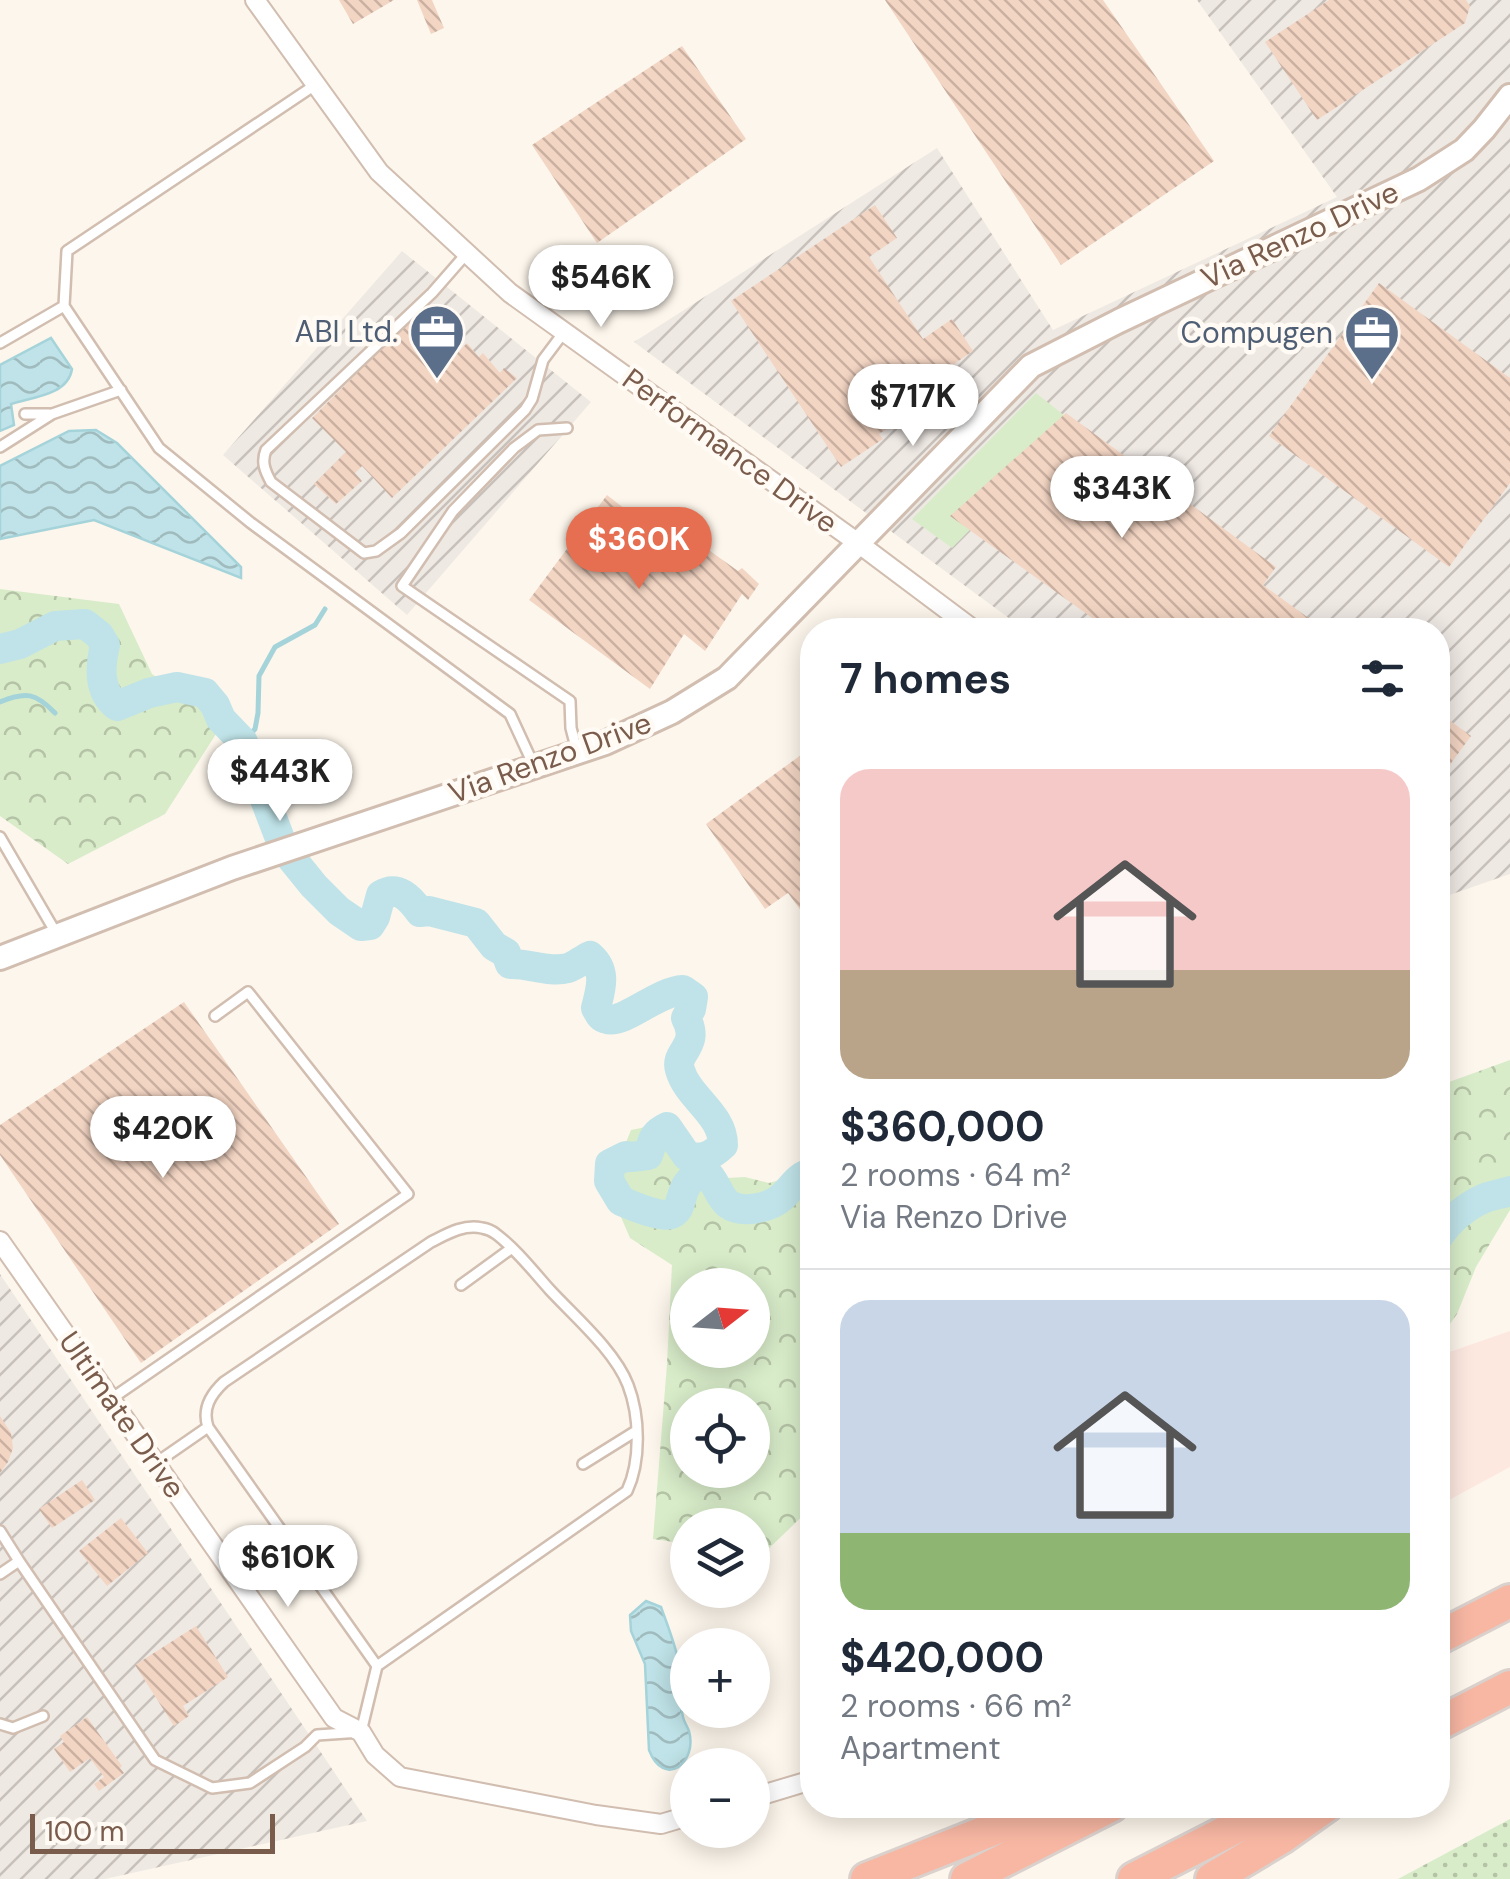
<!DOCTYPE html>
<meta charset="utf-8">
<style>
:root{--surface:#fff;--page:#f6f6f7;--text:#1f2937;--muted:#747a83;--line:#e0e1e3;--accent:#e76f51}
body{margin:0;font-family:"DM Sans",sans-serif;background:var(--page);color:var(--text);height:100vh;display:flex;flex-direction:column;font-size:38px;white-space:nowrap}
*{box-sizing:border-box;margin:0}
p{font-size:32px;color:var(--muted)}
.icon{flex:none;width:55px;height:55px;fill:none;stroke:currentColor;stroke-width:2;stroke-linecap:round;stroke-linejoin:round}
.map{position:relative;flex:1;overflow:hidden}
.drawer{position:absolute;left:800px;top:618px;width:650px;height:1200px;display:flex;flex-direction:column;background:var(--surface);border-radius:40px;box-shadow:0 5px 25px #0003}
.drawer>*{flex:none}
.needle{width:65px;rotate:73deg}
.controls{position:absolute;left:670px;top:1268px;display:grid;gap:20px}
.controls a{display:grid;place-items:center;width:100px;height:100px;border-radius:50%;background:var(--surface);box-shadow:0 5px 25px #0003;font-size:50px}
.scale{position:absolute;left:30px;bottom:25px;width:245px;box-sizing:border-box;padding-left:10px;border:5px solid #7a5c4d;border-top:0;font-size:28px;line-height:35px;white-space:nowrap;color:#7a5c4d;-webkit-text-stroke:8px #fffaf3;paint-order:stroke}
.price{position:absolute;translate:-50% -85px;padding:0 22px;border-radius:35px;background:#fff;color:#222;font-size:32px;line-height:65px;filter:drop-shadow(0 2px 5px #0008)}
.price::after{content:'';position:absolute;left:50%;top:60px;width:30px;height:22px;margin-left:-15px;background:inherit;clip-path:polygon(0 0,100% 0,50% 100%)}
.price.selected{background:var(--accent);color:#fff}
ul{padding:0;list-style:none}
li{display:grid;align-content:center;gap:20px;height:530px;padding:0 40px}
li+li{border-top:2px solid var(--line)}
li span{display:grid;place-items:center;height:310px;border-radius:30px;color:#555}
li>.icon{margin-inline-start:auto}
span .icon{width:180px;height:180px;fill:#fffc;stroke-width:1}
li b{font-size:42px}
h2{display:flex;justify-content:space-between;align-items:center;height:120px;padding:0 40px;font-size:42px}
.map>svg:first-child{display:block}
</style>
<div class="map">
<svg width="1510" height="1879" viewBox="0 0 1510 1879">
<defs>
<pattern id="industrial-furrows" width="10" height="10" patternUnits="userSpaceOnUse" patternTransform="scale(2.5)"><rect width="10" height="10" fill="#efe9e4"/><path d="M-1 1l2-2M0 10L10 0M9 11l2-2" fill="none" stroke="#c7c0bb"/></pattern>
<pattern id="grass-dots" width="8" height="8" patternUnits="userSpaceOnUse" patternTransform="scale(2.5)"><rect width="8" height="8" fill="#d8ecc9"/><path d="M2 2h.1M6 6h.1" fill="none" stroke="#b4c2a5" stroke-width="1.8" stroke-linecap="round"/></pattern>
<pattern id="forest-crowns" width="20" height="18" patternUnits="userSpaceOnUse" patternTransform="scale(2.5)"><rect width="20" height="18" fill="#d8ecc9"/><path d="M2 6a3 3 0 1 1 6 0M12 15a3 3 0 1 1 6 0" fill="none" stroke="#b4c2a5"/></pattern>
<pattern id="water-waves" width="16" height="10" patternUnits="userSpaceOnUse" patternTransform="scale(2.5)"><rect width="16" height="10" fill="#bfe3e8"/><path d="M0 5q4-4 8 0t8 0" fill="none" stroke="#a0bbbe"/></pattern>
<pattern id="building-back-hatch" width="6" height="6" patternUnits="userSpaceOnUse" patternTransform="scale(2.5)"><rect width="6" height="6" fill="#f3d5c3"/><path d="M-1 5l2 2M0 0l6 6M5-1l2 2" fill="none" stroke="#cab0a1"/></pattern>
</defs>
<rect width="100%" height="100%" fill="#fdf6ec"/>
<path fill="#fde8e0" d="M1510,1331v136l-72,39v-150z"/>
<path fill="url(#industrial-furrows)" d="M1197,0h313v874l-72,25v-269h-413l-391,-288 303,-194 116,182 284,-133z
M402,251l189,151 -184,213 -184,-160z
M0,1274l367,547 -262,58h-105z"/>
<path fill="url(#grass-dots)" d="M1510,1819v60h-112z"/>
<path fill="url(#forest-crowns)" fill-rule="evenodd" d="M0,589l119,15 33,70 71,49 -58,91 -97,50 -68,-48z
M1510,1060v150l-34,57 -19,47 -19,27v-255z
M665,1123l15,12 11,30 18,14 36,-2 24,6 43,-13v337l-49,47 -10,-1 -1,-28h-64l-1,19 -34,-5 14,-175 5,-99 -42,-27 -22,-51 23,-57zM688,1285h64v65h-64zM688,1405h64v65h-64z"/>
<path fill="#d8ecc9" d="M1036,393l39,31 -123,124 -40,-29z"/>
<path fill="url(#water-waves)" stroke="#a5d3da" stroke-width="2.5" d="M51,338l21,31c-4,26 -39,28 -61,35l3,21 -14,6v-66z
M96,430l21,13 124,124v11l-147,-58 -94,19v-73l69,-35z
M646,1601l15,6c7,20 16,41 19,62 2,16 -1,32 3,48 1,5 4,9 6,14 9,32 -25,58 -40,19l-4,-86 -14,-33 -1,-16z"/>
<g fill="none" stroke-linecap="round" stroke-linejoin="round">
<path stroke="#a5d3da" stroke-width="5" d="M0,702c26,-11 36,-9 55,11
M243,742l12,-13 3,-16 1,-37 16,-29 40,-22 10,-16"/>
<path stroke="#bfe3e8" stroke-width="30" d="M0,649l20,-5 35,-18 30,-2 14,11 6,10c-5,22 -7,46 12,61l32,-13 28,-6 28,6 10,12 6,14 22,23 41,107 30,37 25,25 22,15 9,-1 5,-8 6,-22c17,-10 29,3 39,17l9,-1 47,12 18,23 12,7 4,11c19,-1 39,9 58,4 7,-2 15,-9 22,-12 17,15 11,32 6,52 3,5 4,10 11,11 17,5 51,-28 76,-29l10,7 -2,12 -5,9c15,29 -12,33 -6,52 8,28 43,44 43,75 -12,11 -20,15 -36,11l-20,-29c-15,7 -14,14 -19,28l-17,2 -5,-1 -16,8 -1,17 12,20c88,38 38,-13 84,-30 11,9 13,25 23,33 14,10 42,4 54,-7 12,-11 15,-21 30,-24
M1438,1237c11,-16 28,-31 47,-39 8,-3 17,-4 25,-7"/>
</g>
<path fill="url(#building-back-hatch)" d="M339,0h55l-41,24z
M417,0h15l12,28 -13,6z
M885,0h218l111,161 -153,104z
M1329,0h137l4,6 -5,17 -148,97 -52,-78z
M682,46l64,93 -149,104 -65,-98z
M875,205l22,33 -28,19 54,82 29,-20 21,32 -51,35 5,7 -23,15 5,6 -30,20 4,5 -42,28 -110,-166z
M1379,283l131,95v105l-61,84 -180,-131z
M421,310l38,41 8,-8 12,14 4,-4 17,20 4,-5 13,10 -125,120 -30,-32 -7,7 7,8 -26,23 -22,-20 32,-32 -34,-34z
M1066,413l210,154 -13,18 62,45h-216l-159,-114z
M607,495l76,59 7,-10 16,4 32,23 4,-3 17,16 -11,16 -6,-6 -37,57 -21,-17 -34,55 -121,-89z
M1438,712l33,24 -33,45z
M812,747v179l-24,-33 -23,16 -59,-85z
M184,1002l155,222 -198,139 -141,-208v-30z
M0,1416l11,17 2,15 -5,14 -8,11z
M82,1480l13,20 -43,28 -13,-19z
M121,1518l27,35 -41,33 -28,-35z
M196,1626l32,51 -45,29 6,10 -15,10 -39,-61z
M87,1717l35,49 -2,2 4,5 -25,18 -5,-7 10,-7 -14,-19 -20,14 -16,-23 10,-7 -4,-6z"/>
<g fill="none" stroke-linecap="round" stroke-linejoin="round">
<g stroke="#d1beb0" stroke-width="14">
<path id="service" d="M315,85l-248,166 -3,55 95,142 92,75 259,191 24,52
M467,253l-35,40 -166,157c-5,12 -1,21 5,32l93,71 12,-2 25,-18 124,-123 7,-11 11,-39 21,-28
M0,343l64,-37
M25,414h24
M567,428l-29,2 -24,18 -61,63 -51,75 168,115 1,27 6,23
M0,447l52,-33 69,-24
M0,837l56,96
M461,1285l51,-37
M111,1399l297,-205 -160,-202 -33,24
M208,1427c-6,-18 2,-32 16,-45l207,-140c16,-8 32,-18 51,-14 6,1 9,2 14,6 20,15 37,37 54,56 24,26 65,61 78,95 12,31 13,76 -1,106l-250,175
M583,1464l53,-33
M0,1531l19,30 -19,13
M19,1561l136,199 57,28 38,-5 55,-36 12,-12 44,-3 16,-66 -169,-239 -52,36
M0,1724l13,4 30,-12"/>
</g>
<g stroke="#d1beb0" stroke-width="22">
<path id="minor" d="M255,0l124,172 131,121 348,250 116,87
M0,1241l334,477 27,14 14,23 25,22 196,38 65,9 27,-8
M752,1798l60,-18"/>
</g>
<g stroke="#d1beb0" stroke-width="28">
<path id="tertiary" d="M0,958l232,-90 373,-125 67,-31 55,-34 304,-312 88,-45 300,-142 45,-29 20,-21 26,-33"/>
</g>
<g stroke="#dad1cd" stroke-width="38">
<path id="motorway" d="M1438,1638l72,-37
M1438,1724l72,-37
M867,1879l187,-74
M967,1879l145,-74
M1134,1879l145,-74
M1212,1879l70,-42 45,-32"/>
</g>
<use href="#service" stroke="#fff" stroke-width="9"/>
<use href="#minor" stroke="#fff" stroke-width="18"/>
<use href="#tertiary" stroke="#fff" stroke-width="22"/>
<use href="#motorway" stroke="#f7b7a3" stroke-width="32"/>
</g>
<defs>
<g id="office-pin" transform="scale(2.875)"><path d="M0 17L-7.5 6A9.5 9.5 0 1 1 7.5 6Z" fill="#5c6f8a" stroke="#fffaf3"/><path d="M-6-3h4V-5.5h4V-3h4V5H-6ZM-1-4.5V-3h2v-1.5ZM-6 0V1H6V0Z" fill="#fff"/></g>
</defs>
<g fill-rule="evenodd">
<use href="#office-pin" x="437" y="332"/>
<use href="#office-pin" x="1372" y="333"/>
</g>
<g text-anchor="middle" stroke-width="9" stroke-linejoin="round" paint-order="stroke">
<g font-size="30" fill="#7a5c4d" stroke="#fffaf3">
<text transform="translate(1300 235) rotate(-25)" y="10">Via Renzo Drive</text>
<text transform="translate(730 451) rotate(36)" y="10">Performance Drive</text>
<text transform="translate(550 758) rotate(-20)" y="10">Via Renzo Drive</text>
<text transform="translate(122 1415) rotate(55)" y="10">Ultimate Drive</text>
</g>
<g font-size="30" fill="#4e5e75" stroke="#fffaf3" text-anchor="end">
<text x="398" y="342">ABI Ltd.</text>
<text x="1333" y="343">Compugen</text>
</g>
</g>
</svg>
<div class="controls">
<a><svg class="needle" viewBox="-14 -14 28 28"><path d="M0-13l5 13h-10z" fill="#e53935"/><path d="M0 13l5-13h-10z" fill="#747a83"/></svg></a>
<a><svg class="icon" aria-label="locate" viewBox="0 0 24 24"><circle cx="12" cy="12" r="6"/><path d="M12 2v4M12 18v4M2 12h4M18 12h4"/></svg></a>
<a><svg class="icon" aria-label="layers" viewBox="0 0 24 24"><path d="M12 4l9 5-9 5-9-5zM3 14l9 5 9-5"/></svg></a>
<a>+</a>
<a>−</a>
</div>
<div class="scale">100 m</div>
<b class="price" style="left:601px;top:330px">$546K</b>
<b class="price" style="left:913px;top:449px">$717K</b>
<b class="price" style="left:1122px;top:541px">$343K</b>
<b class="price selected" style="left:639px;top:592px">$360K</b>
<b class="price" style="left:280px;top:824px">$443K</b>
<b class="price" style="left:163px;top:1181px">$420K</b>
<b class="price" style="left:288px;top:1610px">$610K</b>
<section class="drawer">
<h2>7 homes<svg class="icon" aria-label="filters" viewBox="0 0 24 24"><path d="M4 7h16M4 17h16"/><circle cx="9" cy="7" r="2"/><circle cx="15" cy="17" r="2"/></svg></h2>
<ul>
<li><span style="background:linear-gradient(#f6c9c9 65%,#b9a48a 0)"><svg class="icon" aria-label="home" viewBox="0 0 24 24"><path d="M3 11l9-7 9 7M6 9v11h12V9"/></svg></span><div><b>$360,000</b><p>2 rooms · 64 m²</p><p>Via Renzo Drive</p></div></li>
<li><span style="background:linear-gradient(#c9d6e8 75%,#8fb573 0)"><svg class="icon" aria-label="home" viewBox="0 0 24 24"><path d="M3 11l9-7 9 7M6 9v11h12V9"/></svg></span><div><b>$420,000</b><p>2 rooms · 66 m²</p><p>Apartment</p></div></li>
</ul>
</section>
</div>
